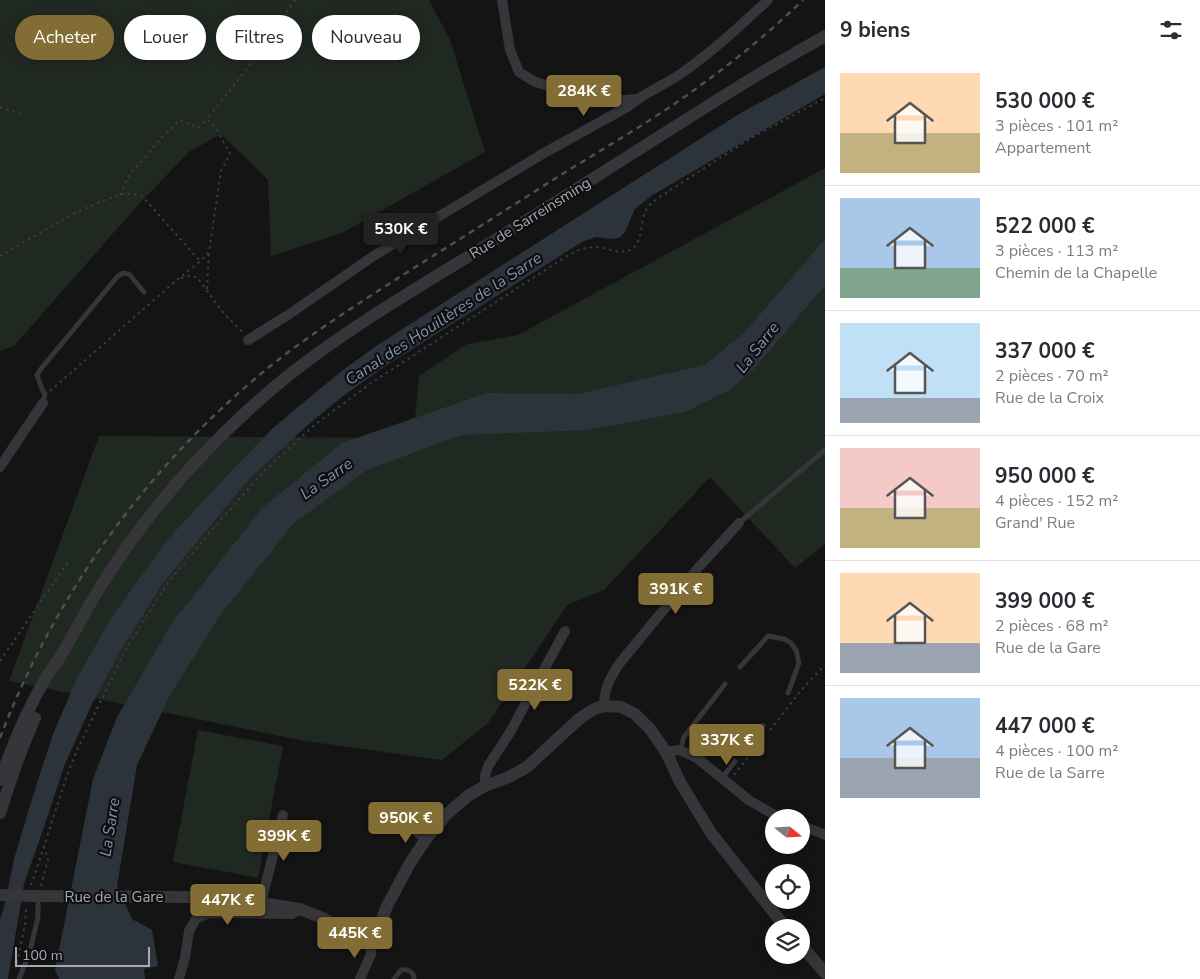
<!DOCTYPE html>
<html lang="fr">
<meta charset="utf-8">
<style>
:root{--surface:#fff;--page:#f2f2f3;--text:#2b2b33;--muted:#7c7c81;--line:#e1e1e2;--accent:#826e34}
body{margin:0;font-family:"Nunito Sans",sans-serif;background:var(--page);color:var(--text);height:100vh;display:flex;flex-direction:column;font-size:19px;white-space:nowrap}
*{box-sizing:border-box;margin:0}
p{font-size:16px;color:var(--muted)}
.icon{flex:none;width:28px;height:28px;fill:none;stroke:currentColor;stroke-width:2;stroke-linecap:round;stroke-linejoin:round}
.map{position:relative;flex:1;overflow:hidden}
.details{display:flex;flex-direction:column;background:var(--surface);width:375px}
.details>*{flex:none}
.hud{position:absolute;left:15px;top:15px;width:475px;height:45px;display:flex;gap:10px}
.needle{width:32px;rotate:108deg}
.controls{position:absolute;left:765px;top:809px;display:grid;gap:10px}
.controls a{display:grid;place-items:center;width:45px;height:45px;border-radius:50%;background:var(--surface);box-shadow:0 2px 12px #0003;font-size:25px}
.scale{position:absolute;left:15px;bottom:12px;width:135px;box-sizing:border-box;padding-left:5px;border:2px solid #a6a9b5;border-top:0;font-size:14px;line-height:18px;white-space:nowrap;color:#a6a9b5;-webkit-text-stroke:4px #0f0f10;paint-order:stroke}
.price{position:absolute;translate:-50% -42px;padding:0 11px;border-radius:5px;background:var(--accent);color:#fff;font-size:16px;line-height:32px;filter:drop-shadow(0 1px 2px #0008)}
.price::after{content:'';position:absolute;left:50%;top:30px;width:15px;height:11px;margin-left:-8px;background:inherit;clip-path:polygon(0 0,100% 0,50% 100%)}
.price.selected{background:#222;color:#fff}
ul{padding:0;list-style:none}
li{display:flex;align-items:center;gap:15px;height:125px;padding:0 15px}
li+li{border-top:1px solid var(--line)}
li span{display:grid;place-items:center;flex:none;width:140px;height:100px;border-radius:0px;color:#555}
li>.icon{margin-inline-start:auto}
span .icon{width:60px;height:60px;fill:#fffc;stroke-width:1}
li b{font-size:21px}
h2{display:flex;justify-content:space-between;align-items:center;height:60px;padding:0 15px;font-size:21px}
.tag{padding:0 18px;border-radius:22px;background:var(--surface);box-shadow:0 2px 12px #0003;font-size:18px;line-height:45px}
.tag.selected{background:var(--accent);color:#fff}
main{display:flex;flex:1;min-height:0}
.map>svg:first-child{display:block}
</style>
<main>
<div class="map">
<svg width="825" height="979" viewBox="0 0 825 979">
<rect width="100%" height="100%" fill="#141415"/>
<path fill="#202822" d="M0,0h429l21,40 35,112 -143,81 -71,23 -3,-76 -47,-46 -32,18 -51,53 -124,141 -14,5z
M825,168v376l-30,24 -85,-91 -106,113 -37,15 -79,118 -46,37 -137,-19 -296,-60 90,-245 314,2 6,-62 48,-32 51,-9z
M198,730l85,16 -25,132 -85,-16z"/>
<path fill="#2c333b" d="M825,67v27l-174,102 -16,13 -10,23 -6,6 -9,1 -14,-2 -14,5 -195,123 -44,31 -33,27 -61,56 -86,104 -39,62 -31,57 -28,62 -21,63 -20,57 -16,95h-8v-59l5,-17 9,-44 17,-57 22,-68 24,-56 34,-60 57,-79 69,-74 36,-37 31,-26 39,-32 36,-26 360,-230z
M825,239v46l-72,85 -24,20 -44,22 -98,18 -126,5 -94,35 -73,53 -74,92 -51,82 -32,68 -20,121 15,33 20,11 6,36 -14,3 1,10h-86l-4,-9 38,-191 24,-62 55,-94 90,-115 80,-65 145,-50 91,1 126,-29 39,-31z"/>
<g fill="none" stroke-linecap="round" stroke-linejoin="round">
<path stroke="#3b3c41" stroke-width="2" stroke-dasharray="2.5 4" stroke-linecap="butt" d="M0,107l20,7
M120,195l10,-22 18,-19 13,-16 19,-18 18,8 9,-9
M0,256l71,-41 34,-15 20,-7 17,3 57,64
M181,278l9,-2 7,1 24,33 22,23
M207,289l2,-37
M50,391l128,-112c11,-9 23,-17 31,-27l12,-81 9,-17 -13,-24 -10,-11 39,-49 49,-70
M0,661l68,-99
M770,730l33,-42 22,-23
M734,775l25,-32
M31,885l5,-14 31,-96 11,-27 49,-101 42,-66 49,-58 48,-54 51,-46 57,-42 196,-127c8,-4 16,-7 26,-7 11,0 26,10 37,1 10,-8 7,-25 12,-36 2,-6 9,-10 13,-14l93,-60 74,-40
M41,886l7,-27 -4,-11
M17,963l8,-38 1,-19"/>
<path stroke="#35353a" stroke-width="5" d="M43,403l2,-9 -3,-5 -5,-14 3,-5 77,-93 6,-4 6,1 15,18
M739,523l86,-73
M740,667l28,-31 16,3 7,4 5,7 3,13 -11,30
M753,739l10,-13
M680,750l4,-13 41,-53
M722,778l13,-17
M19,979l11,-28 8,-34v-21
M394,979l7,-9c6,-1 13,1 13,9"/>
<path stroke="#35353a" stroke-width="10" d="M502,0l8,50 9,22 16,10 35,10 45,8h11l11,-1
M248,340l40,-25 87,-60 169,-102 85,-47c16,-14 36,-21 53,-33 31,-22 58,-47 86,-73
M0,467l43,-64
M604,706c0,-17 6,-28 15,-42l79,-96 41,-45
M666,752l14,-2 17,8 53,43 21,12 11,5
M485,786v-10l3,-10 21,-32 56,-103
M390,810l36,29
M801,825l24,10
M261,903l22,-88
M179,979l6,-21 4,-27 7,-12 13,-6 83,1 8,-4
M360,979l11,-25 -1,-12"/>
<path stroke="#35353a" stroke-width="12" d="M0,780c12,-34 26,-68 44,-99 5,-9 11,-16 16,-24 16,-26 29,-54 46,-79 49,-77 113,-146 183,-203 72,-57 153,-101 230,-150 76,-47 151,-96 227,-143 26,-16 53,-31 79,-46
M0,813c10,-32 21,-64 35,-95
M32,896l156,1 30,2 43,4 39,6 25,10 37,21 8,2 5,-5 12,-31 23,-43 16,-24 21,-25 22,-19 16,-9 24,-9 18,-10 52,-48 15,-10 10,-3 17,1 14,7 15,15 16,23 14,30 31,51 75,95
M801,945l24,28"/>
<path stroke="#4e4f55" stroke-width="2.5" stroke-dasharray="6 5" stroke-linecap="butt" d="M0,738c58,-152 158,-286 287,-385 42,-31 86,-59 130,-87 48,-30 95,-60 142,-90 50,-31 103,-61 150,-97 33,-24 65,-51 94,-79"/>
<path stroke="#35353a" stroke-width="12" d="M1,895l31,1"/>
</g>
<g text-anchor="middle" stroke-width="4.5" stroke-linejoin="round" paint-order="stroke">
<g font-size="15" fill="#a6a9b5" stroke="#0f0f10">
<text transform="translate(530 218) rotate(-32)" y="5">Rue de Sarreinsming</text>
<text x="114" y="902">Rue de la Gare</text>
</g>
<g font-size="16" font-style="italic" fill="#7e93b0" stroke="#0f0f10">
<text transform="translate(443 318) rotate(-33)" y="6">Canal des Houillères de la Sarre</text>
<text transform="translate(757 347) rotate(-52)" y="6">La Sarre</text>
<text transform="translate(326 478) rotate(-35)" y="6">La Sarre</text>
<text transform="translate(109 827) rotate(-81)" y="6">La Sarre</text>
</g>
</g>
</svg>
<div class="controls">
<a><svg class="needle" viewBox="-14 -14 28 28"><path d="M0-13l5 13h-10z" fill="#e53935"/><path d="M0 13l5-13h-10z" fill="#7c7c81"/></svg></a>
<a><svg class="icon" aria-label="locate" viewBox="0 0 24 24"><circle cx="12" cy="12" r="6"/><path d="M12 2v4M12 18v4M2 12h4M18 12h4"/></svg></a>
<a><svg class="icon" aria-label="layers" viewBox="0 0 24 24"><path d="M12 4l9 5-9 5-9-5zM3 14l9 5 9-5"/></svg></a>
</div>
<div class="scale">100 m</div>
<b class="price" style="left:584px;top:117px">284K €</b>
<b class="price selected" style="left:401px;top:255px">530K €</b>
<b class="price" style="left:676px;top:615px">391K €</b>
<b class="price" style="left:535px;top:711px">522K €</b>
<b class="price" style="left:727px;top:766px">337K €</b>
<b class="price" style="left:406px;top:844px">950K €</b>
<b class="price" style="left:284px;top:862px">399K €</b>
<b class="price" style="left:228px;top:926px">447K €</b>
<b class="price" style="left:355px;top:959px">445K €</b>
<div class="hud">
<a class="tag selected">Acheter</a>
<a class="tag">Louer</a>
<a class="tag">Filtres</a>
<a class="tag">Nouveau</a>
</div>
</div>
<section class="details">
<h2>9 biens<svg class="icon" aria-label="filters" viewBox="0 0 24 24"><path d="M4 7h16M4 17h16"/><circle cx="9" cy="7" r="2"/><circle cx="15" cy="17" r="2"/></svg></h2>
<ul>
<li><span style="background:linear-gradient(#ffd9b3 60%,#c2b280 0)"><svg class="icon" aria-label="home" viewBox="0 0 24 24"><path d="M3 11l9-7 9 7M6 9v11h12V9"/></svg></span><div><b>530 000 €</b><p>3 pièces · 101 m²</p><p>Appartement</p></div></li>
<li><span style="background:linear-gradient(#a9c7e8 70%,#7fa58c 0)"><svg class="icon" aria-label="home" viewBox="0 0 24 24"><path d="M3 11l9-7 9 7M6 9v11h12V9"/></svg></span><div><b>522 000 €</b><p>3 pièces · 113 m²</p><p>Chemin de la Chapelle</p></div></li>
<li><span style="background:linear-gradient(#bfe0f5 75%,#9aa5b1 0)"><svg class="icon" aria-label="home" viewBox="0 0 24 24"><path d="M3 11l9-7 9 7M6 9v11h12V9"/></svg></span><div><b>337 000 €</b><p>2 pièces · 70 m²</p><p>Rue de la Croix</p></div></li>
<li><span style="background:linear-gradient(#f6c9c9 60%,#c2b280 0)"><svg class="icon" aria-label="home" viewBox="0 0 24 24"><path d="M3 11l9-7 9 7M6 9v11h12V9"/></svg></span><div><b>950 000 €</b><p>4 pièces · 152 m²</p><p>Grand' Rue</p></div></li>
<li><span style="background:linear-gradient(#ffd9b3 70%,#9aa5b1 0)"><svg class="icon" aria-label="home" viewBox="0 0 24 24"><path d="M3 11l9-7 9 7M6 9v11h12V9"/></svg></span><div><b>399 000 €</b><p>2 pièces · 68 m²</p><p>Rue de la Gare</p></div></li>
<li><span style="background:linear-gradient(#a9c7e8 60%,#9aa5b1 0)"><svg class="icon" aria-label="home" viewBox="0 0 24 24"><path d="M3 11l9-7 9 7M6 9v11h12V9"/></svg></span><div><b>447 000 €</b><p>4 pièces · 100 m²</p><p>Rue de la Sarre</p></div></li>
</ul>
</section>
</main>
